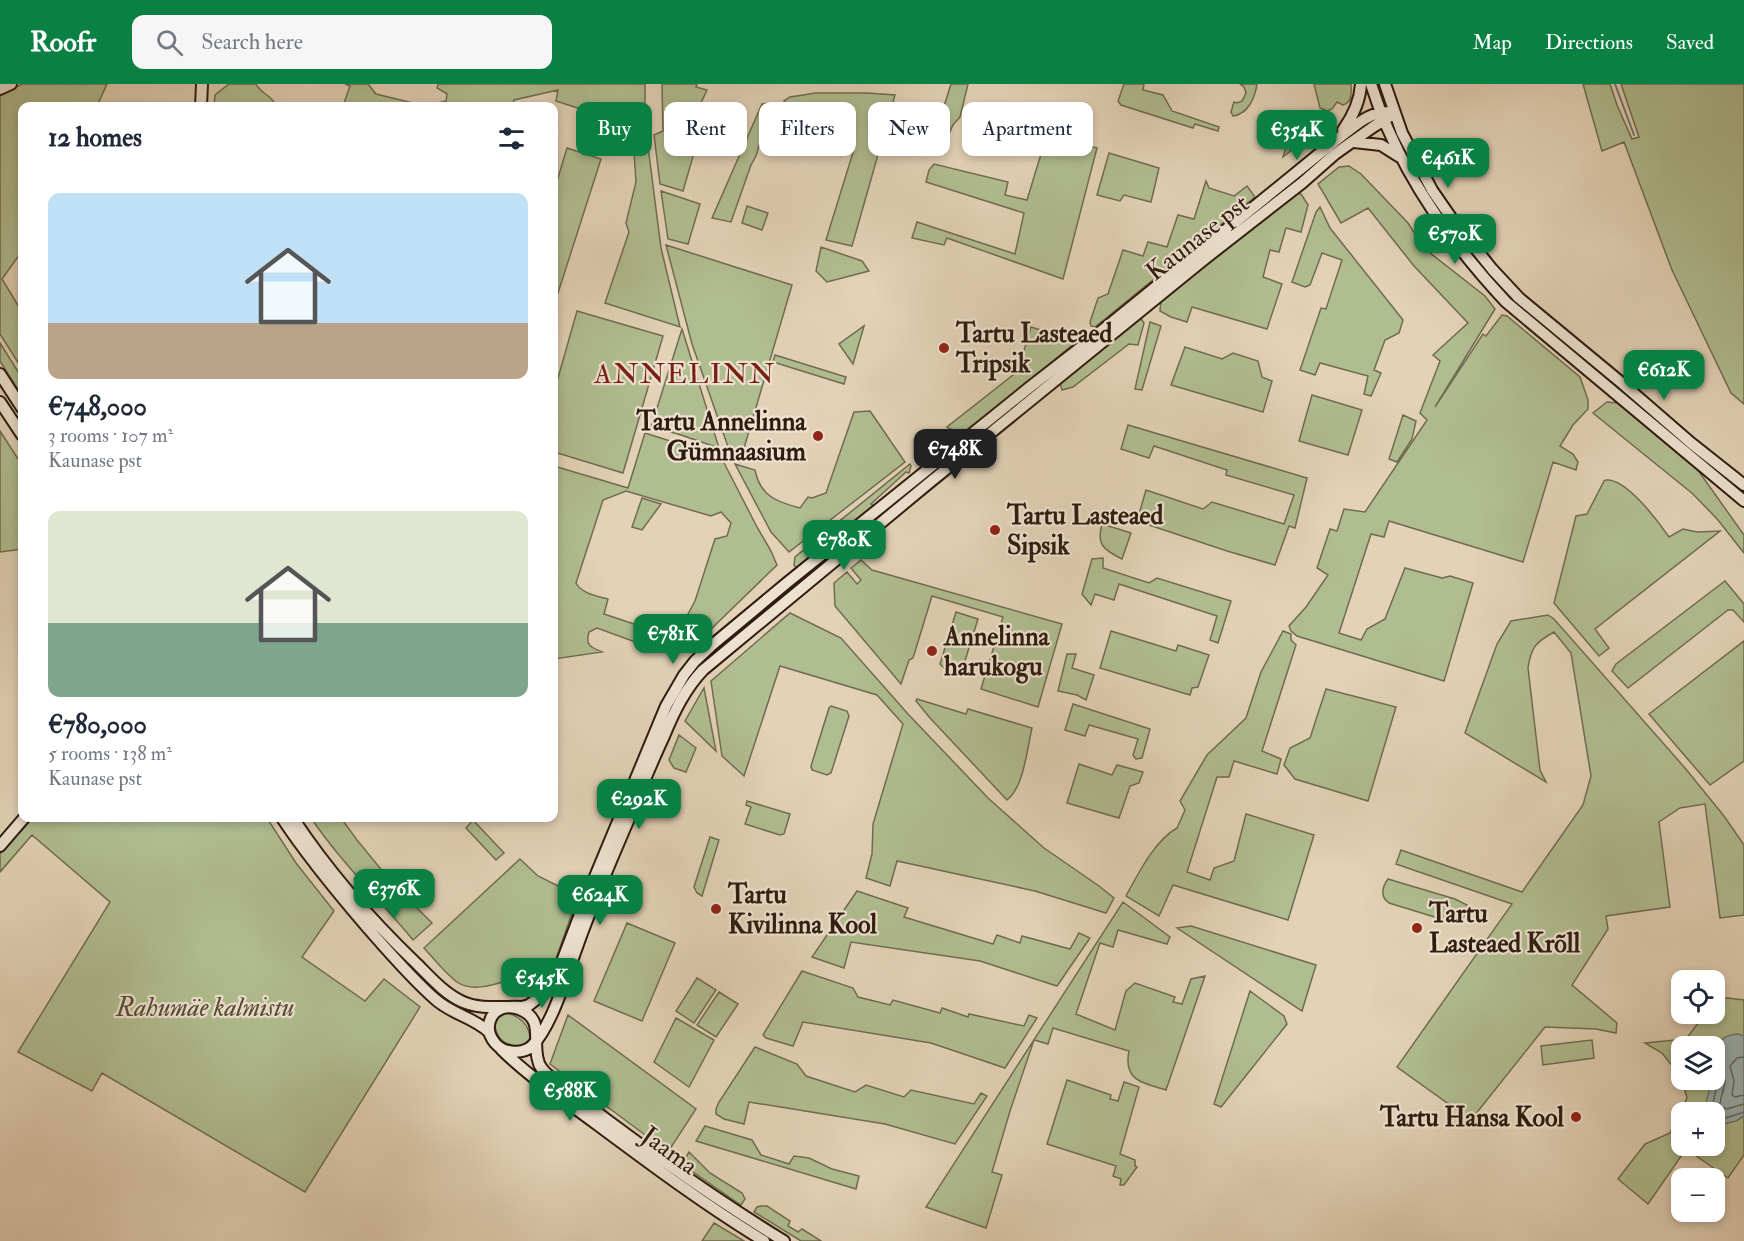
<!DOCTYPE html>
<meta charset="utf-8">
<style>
:root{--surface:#fff;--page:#f6f6f7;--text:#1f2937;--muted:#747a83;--accent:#0b8043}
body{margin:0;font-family:"IM FELL Double Pica",serif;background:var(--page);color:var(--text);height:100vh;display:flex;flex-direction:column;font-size:22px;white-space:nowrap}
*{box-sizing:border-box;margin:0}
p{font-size:20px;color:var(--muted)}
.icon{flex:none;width:33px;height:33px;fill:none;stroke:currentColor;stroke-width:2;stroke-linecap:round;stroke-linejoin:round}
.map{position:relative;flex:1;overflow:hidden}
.details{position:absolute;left:18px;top:18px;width:540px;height:720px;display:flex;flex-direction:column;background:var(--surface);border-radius:12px;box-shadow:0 3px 9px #0003}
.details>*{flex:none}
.top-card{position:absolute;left:576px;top:18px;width:570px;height:54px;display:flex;gap:12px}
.tools{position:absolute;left:1671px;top:886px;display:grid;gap:12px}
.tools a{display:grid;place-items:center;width:54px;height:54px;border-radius:12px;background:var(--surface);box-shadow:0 3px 9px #0003;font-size:30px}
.price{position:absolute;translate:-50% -51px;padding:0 14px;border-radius:12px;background:var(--accent);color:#fff;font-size:20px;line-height:39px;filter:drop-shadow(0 2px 3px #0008)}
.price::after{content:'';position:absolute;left:50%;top:36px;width:18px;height:14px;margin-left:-9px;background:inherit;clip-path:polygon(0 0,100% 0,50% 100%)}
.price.active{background:#222;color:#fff}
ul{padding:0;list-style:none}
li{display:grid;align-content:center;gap:12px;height:318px;padding:0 30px}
li span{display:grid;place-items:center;height:186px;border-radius:12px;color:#555}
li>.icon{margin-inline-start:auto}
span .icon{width:108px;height:108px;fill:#fffc;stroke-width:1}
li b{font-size:26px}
h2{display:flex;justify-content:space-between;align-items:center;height:72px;padding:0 30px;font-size:26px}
.chip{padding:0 21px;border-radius:12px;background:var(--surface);box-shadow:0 3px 9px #0003;font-size:21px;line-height:54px}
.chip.active{background:var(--accent);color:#fff}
header{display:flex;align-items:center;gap:36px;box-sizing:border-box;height:84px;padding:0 30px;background:var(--accent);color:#fff}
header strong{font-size:28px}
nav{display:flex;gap:33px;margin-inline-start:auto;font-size:21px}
.search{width:420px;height:54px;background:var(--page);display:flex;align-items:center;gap:15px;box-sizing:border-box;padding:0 21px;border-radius:12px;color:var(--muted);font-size:22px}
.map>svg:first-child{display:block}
</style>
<header>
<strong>Roofr</strong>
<div class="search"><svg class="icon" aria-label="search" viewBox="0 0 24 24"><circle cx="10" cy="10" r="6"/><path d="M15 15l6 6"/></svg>Search here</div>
<nav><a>Map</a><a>Directions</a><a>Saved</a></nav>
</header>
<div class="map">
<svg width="1744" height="1157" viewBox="0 0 1744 1157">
<rect width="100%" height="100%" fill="#e3d2b7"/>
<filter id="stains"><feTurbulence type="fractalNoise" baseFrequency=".00333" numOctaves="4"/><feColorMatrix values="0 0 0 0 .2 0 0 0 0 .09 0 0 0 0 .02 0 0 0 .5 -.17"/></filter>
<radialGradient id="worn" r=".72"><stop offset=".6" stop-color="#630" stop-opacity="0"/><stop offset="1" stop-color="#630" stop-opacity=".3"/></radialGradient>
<path fill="#b0bd90" stroke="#706c50" stroke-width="1.5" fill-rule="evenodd" d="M22,0h85l-10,22h-75v145l-20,28 20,33v57l-22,-35v-238z
M229,0h27c4,9 15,11 19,20l9,2h-70l1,-11z
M345,0h23l8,10 49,12 21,-5 1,-7 -10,-6 1,-4h207v39l16,125 19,79 -75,-24 24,-71 -3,-9 10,-41 -2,-30 -8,-43 -17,-6 -4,14 -49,-16 2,-11 -44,10 -2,6h-169l7,-20z
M662,0h35l-1,3 11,3 -13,28 2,28 -13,45 -23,-7 -6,-49 9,-4z
M951,0h17l-8,33 -7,8 -12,26 -10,-3z
M1124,0h20l-1,6 20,5 9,16 47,16 -1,4 -23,-7 -2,4 -72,-23 -3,-4z
M1240,0h17c-2,14 -9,30 -24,32l-2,-4 3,-10 3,1 5,-2 4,-8 -2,-6z
M1314,0h37c0,9 2,18 -8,21l-6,-3 -5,7 -5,2 -7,-3z
M1583,0h27l7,21 15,34 7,-2 -18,-53h123v320l-13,-11 -59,-123 -48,-128 -22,9z
M816,9h51l28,2 -43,151 -26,-6 29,-94 -13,-4 4,-14c-20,-7 -47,-11 -62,-27l6,-4z
M771,19l-15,53 -5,9 -20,57 -19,-4 50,-114z
M1056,21l12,23 21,18 8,2 -34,131 -116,-41 -3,7 -32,-7 5,-16 98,32 9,-41 -98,-31 3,-12 5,-6 74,18 -3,13 22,5z
M1317,43l1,2 -35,28 7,-23 -2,-5z
M567,64l34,11 -43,134 -4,8v-110z
M1109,69l50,15 -8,34 -27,-7 -4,6 -23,-6z
M1349,82l12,8 47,49 17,26 60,47 10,13 -60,98 48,-73 3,2 16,-21 5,1 73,61 8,23v9l-15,16 -13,21 13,8 5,8 -2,8 -23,-8 -30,100 -134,-41 -5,16 -13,-3 -32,99 22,7 6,-11 18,-10 20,-51 37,10 8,-2 23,7 -29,98 -147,-45 -6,-5 -2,-5 17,-19 22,-32 -11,-7 13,-39 7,2 7,-22 21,3 62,-92 -7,-7 20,-52 -7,-6 35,-32 -54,-57 -46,-58 -27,15 -23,-39 21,-17z
M1206,97l3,7 25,8 13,-10 8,11 -160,130 -4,-1 -1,-4 8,-24 10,-4 15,-44 20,6 5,-14 19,5 11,-32 16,4z
M661,107l39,13 -12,40 -20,-5z
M1296,109l5,1 7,11 -7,27 -15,-4 -7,24 -9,-2 -7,27 19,7 -15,45 -75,-22 -5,15 -16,-5 -11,-6 1,-11z
M747,122l21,7 -6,17 -20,-7z
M1320,123l10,21 73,92 -4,13 -14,7 -11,30 7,3 -10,23 -7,-2 4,-18 -48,-13 -5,12 -15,-5 21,-62 5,1 16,-49 -20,-7 -12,32 -5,2 -13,-5 24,-70z
M666,161l126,40 -52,177 -8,-4 -40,-114z
M821,163l41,14 7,10 -42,11 -11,-11z
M577,227l86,25 -40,137 -69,-21v-60z
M1139,235l3,1 2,3 -6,22 -9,-1 -56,43 -11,3 -2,-7 74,-62z
M1150,238l11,4 -19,64 -7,-1z
M864,242l-11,38 -14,-20z
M1031,243l46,14 -115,95 -15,-9 71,-56z
M682,245l37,119 -41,-14 -27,-7z
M0,259l22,35v18l-22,-35z
M1185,263l37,12 11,-6 25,8 4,16 10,4 -9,31 -92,-27z
M775,271l71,22 -2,7 -71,-22z
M1312,311l50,15 -14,45 -49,-14z
M1607,318l11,1 77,63 49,69v18l-26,-33 -25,-26 -100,-81z
M870,327l35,51 -116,90 -18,-20 -36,-68 20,6c5,26 22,32 45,38l8,-11 4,1 14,-5 28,-81z
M1403,331l13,6 -4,18 -15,23 -8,-3z
M1128,341l179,53 -12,50 -6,-2 -14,39 -48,-14 -90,-30 9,-31 57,19 9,-7 72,22 10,-29 -68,-20 1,-5 -73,-24 -5,12 -28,-9z
M0,347l22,34v84l-22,3z
M645,349l76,24 36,70 14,24 6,14 -70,68 -20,-17 8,-15 20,-62 12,-3 4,-13 -10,-11 -10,4 -85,-25 -23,9 -27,83c6,11 21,13 32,16l-4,15 42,14 5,-13 23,6v7l-27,15h-9l-41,-15 -8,4c-4,14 2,15 13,20l-48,7v-193l74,22z
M910,380l1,2 -2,7 -3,-1 -35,32 4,3 -78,62 -3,-4 1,-8z
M1606,396c20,-2 52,41 63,57l14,-8 14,3 23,-1 -125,98 14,19 -10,8 -45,-53 22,-87 11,-2 17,-33z
M642,414l19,6 -19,26 -10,-3z
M1102,440l29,9 -9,26c-18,-9 -26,-14 -20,-35z
M1103,474v10l46,15 8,-5 74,23 -13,42 -8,-3 7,-24 -98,-32 -5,16 -19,-6 -4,11 -9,-11 10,-35z
M861,476l11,10 190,54 -24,83 -57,-18 22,-72 -71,-21 -19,62 -4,2 -8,24 -66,-78 -1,-23 13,-11 10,12 4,-4 -10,-12z
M1725,497l19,23v18l-11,-12h-5l-100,78 -16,-17 4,-7z
M956,528l22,7 -15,48 -5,5 -14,-4 -4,-4z
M790,529l51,25 67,76 80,84 56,50 55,38 15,12 -8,15 -71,-22 -138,-30 -7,25 -24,-8 6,-24 1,-30 30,-100 -26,-29 -97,-29 -36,110 -22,-20 -11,-75z
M1548,531l6,4 131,149 39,48 20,29v70l-24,3 -15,-114 -25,4 -21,14 11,85 -64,9 2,13 -36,56 45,38 -1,10 -20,-4 -51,-2 -74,93 -74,-53 115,-163 -116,-40 5,-14 121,42 61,-87 8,-29 -20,-123 -17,-21c-18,10 -23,15 -26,36l12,102 6,12 -81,-49 32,-89 14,-23z
M1111,547l65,20 2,-6 31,10 -11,32 -6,1 -2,7 -90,-27z
M1283,547l8,3v6l5,5 -34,106 19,8 -4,15 -43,-13 -5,16h-12l-30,95 23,8 4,-12 20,-7 12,-47 68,21 -26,85 -115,-35 -14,31 -33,-20c12,-22 29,-56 51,-68l8,-18 -5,-9 27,-46 39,-37 15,-46z
M1744,557v120l-34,24 -61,-71z
M1067,570h9l-4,14 22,7 -8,25 -9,-5 -19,-4z
M704,604l12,63 -31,-30z
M1326,605l70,18 -28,94 -73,-22 -11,-14 6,-17 20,-10z
M917,615l49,15 2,-5 64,19c-5,21 -8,59 -25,72l-77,-82 -14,-17z
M1073,620l77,25 -8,29 -6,1 -3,-4 5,-16 -49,-14 -4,11 -20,-6z
M831,622l16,5 2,5 -18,57 -4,2 -15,-5 -1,-4 18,-58z
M679,651l17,13 -10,24 -12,-4 -5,-8z
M1079,680l33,11 5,-10 26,7 -4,11 -9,3 -11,32 -52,-15z
M747,717l43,13 -6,20 -4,1 -35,-11 6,-17 -5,-2z
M33,734h215l2,2 2,-2h15l29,45 38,48 -32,46 63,44 19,-22 36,28 -115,185 -203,-119 -10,18 -74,-39 92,-150 -78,-67 -32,37v-18z
M311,734h30l16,22 36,44 39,39 -19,17c-34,-41 -72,-78 -102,-122z
M473,736l31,33 -8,7 -30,-32z
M710,753l9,3 -17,56 -5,-3 -3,-6z
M520,775l18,17 40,20 -28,80c-5,-1 -10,-2 -14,-2 -23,1 -58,23 -79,8 -12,-9 -23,-23 -33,-34z
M1388,795l67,20 14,7 -6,12 -9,5 -65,-20c-9,-6 -7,-16 -1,-24z
M857,807l51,17 -4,9 89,27 4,-9 23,8 2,-7 48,13 9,-16 11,5 -33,48 -77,-25 -129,-19 -7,26 -32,-11z
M1123,818l47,35 -3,7 -49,-14 -5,17 -13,-4 -24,71 39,16 11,-39 9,-8 40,14 -2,5 9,2 9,-25 14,-3 -39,114c-24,-7 -43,-10 -37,-39l-76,-23 -5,16 -14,-4 -24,71 -18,61 10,3 -16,53 -60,-21z
M627,839l48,20 -33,78 -48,-20z
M1191,842l125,39 -14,46 -125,-83z
M802,887l51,17 5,9 32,8 3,-5 47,13 2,-5 26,9 1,-3 55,12 5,-11 8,3 -32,50 -74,-25 -128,-21 -10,24 -27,-8 -3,-3z
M697,894l19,12 -22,33 -18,-12z
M1250,907l34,25 3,8 -66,83 -7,-3z
M719,908l19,12 -22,33 -19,-12z
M1728,914l16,2v155l-16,23 -42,-29 -38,55 -30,-25 27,-35 25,-11 17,-35 -4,-15 -9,-15 -12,-15 -17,-10 41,-4 19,-25h9l1,-15zM1682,963h32v33h-32zM1682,1029h32v33h-32z
M505,929c14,2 24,11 25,25l-6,8c-16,1 -27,-5 -29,-21l3,-7z
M568,931l128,94 -28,43 -118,-88z
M676,934l38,22 -25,47 -35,-25z
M1592,956l2,18 -51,7 -2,-19z
M755,963l42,17 9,12 49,16 11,-7 38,12 7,-7 63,14 7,-11 6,3 -32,48 -70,-20 -136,-22 -5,22 -20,-5 -8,-5v-5l3,-7z
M1067,996l44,15 -1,4 8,2 6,-19 15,5 -19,67 15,6v6l2,1 -13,18h-4l1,-6 -8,-3 3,-10 -69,-22z
M705,1042l47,14 9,15 28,9 5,-8 15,2 23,11 27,7 -3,13 -160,-48z
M689,1068l21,21 32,20 3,6 -4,6 -6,-4 -49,-34 -3,-5z
M761,1122h6l23,15 -2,5 10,6 4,-3 19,12h-20l-47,-29 3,-5z
M714,1139l30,18h-42z"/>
<path fill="#98b5b8" stroke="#6e7774" stroke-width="1.5" d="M1738,950l6,2v80l-8,5 -12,3 -9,-6 -1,-5h-6l-2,-10 6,-23h2c0,-21 -4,-44 24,-46z"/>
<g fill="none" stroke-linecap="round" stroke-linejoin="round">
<path stroke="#646864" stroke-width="1.5" d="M1744,973l-7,1 -7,8 4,15 -2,14 3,2 9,-2
M1714,983c20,10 6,24 6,39l7,3 17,-5
M1714,991c7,11 -4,25 0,37l12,6 18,-6"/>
<path stroke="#6e7774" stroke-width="2" d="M1615,0l19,51"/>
<g stroke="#2f1b0f" stroke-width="14">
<path id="secondary" d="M1371,0c26,83 76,155 135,218l238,199
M1385,0l17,49 30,57 20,29 40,50 27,29 104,86 68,59 53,42
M0,5l11,-5
M201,22l1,-22
M1343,46c10,-14 17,-29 18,-46
M1354,58l27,3 19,12
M0,290l22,34
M0,318l22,33
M282,734c25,38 54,73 84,108 22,25 44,51 69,73 16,15 38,18 54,33
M293,734c35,53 78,102 124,146 14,14 28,30 46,38 18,8 40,4 59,5l7,-2 14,-11 18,-30 26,-68 79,-190 18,-31 11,-14 16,-15 77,-64 242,-195 63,-49 242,-197c18,-13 35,-33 60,-28
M0,762l24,-28
M501,965c28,28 62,50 94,74 55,41 110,82 169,118
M784,1157c-82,-50 -160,-107 -236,-166 -5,-5 -9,-8 -10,-15 -6,-20 7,-41 -19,-51 -8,-2 -15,-3 -22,2 -5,3 -8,10 -8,15 -1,7 2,12 6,17 8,10 27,12 37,3 20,-20 35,-72 45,-99 17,-48 37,-93 57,-140 9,-24 19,-47 30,-71 10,-24 21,-47 39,-66l226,-187 273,-222 100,-78 33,-29 38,-27 22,-14"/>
</g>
<use href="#secondary" stroke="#ede2d0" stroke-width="10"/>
</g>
<g fill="#8f2418" stroke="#ede2d0" stroke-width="2">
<circle cx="944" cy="264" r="6"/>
<circle cx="818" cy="352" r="6"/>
<circle cx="995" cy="446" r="6"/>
<circle cx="932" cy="567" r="6"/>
<circle cx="716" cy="825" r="6"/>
<circle cx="1417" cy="844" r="6"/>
<circle cx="1576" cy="1033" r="6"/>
</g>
<g text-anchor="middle" stroke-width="4.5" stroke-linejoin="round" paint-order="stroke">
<g font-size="26" fill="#2f1b0f" stroke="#ede2d0">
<text transform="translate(1197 153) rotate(-38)" y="9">Kaunase pst</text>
<text transform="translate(670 1066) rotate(36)" y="9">Jaama</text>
</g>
<g font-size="26" font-weight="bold" fill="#2f1b0f" stroke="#ede2d0" text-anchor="start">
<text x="956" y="258">Tartu Lasteaed<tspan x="956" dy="30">Tripsik</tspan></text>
<text x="806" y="346" text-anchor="end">Tartu Annelinna<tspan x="806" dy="30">Gümnaasium</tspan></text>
<text x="1007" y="440">Tartu Lasteaed<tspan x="1007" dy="30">Sipsik</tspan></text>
<text x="944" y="561">Annelinna<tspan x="944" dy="30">harukogu</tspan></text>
<text x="728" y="819">Tartu<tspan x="728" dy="30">Kivilinna Kool</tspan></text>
<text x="1429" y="838">Tartu<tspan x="1429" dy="30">Lasteaed Krõll</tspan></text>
<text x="1564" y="1042" text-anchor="end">Tartu Hansa Kool</text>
</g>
<g font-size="26" font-style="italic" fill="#564c36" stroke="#ede2d0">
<text x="205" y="932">Rahumäe kalmistu</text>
</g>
<g font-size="28" letter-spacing="1.5" fill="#7a1f14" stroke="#ede2d0">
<text x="685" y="299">ANNELINN</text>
</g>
</g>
<rect width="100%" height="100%" filter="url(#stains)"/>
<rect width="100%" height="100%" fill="url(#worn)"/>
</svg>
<div class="tools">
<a><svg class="icon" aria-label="locate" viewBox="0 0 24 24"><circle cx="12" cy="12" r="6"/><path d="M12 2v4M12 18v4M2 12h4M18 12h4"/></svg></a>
<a><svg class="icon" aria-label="layers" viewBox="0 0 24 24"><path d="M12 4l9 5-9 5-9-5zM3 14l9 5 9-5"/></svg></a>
<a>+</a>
<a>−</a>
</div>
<b class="price" style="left:1297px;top:77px">€354K</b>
<b class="price" style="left:1448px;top:105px">€461K</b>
<b class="price" style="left:1455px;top:181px">€570K</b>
<b class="price" style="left:1664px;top:317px">€612K</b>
<b class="price active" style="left:955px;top:396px">€748K</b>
<b class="price" style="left:844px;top:487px">€780K</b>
<b class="price" style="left:673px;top:581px">€781K</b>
<b class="price" style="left:639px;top:746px">€292K</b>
<b class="price" style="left:394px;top:836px">€376K</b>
<b class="price" style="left:600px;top:842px">€624K</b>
<b class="price" style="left:542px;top:925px">€545K</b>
<b class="price" style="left:570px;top:1038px">€588K</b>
<div class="top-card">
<a class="chip active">Buy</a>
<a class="chip">Rent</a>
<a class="chip">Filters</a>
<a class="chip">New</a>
<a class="chip">Apartment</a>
</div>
<section class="details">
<h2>12 homes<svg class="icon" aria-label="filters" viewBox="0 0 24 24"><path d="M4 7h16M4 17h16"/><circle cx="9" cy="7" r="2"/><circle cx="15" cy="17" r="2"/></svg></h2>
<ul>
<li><span style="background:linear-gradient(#bfe0f5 70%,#b9a48a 0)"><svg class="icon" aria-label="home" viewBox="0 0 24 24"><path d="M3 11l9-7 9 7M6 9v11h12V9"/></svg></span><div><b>€748,000</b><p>3 rooms · 107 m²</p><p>Kaunase pst</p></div></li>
<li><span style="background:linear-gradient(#dfe7d0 60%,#7fa58c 0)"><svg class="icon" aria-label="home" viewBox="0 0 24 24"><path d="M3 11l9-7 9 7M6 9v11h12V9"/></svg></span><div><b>€780,000</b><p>5 rooms · 138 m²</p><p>Kaunase pst</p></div></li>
</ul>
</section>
</div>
